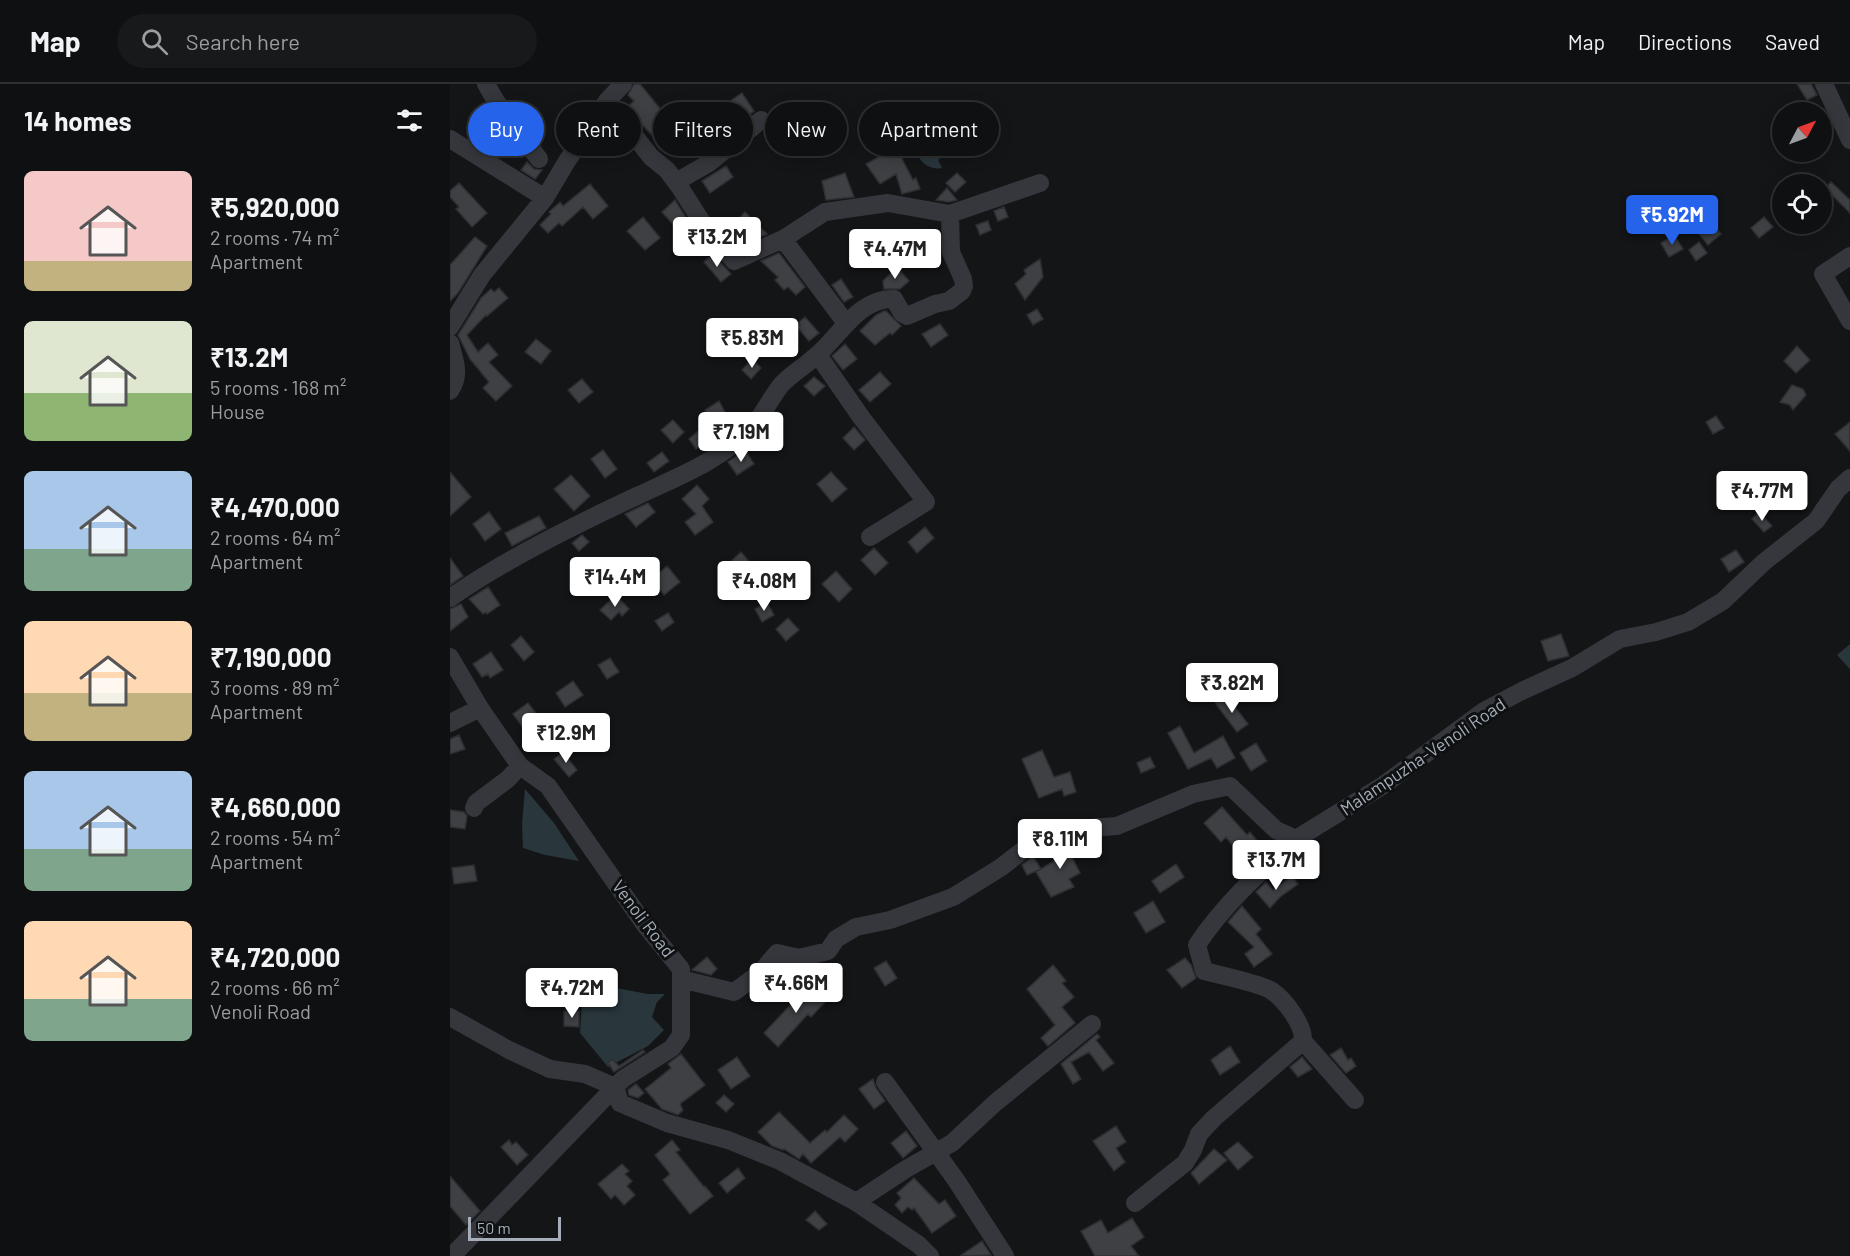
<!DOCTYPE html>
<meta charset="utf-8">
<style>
:root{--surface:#0f1011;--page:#18191a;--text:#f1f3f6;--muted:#9b9d9f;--line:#2f3031;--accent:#2563eb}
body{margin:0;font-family:Barlow,sans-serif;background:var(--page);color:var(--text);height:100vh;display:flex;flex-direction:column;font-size:22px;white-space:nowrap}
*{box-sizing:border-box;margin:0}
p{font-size:20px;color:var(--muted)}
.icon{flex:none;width:33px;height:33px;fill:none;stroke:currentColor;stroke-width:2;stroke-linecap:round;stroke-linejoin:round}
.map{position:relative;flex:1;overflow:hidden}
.sheet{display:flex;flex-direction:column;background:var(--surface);width:450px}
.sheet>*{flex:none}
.top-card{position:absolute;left:18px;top:18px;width:570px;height:54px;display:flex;gap:12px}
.needle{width:39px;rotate:49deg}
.fabs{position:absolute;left:1322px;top:18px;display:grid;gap:12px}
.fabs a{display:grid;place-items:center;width:60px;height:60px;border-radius:50%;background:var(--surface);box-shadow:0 3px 15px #0003,0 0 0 2px var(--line);font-size:30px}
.scale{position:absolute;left:18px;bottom:15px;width:93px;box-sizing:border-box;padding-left:6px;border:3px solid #a5aeb8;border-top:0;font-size:16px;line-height:21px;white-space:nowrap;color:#a5aeb8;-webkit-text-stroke:4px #0f1012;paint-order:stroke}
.price{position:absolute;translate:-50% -51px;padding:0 14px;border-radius:6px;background:#fff;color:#222;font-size:20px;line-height:39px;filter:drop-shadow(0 2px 3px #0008)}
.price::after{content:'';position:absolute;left:50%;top:36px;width:18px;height:14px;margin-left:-9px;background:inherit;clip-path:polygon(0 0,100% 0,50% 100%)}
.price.current{background:var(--accent);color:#fff}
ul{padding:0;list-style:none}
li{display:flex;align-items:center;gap:18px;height:150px;padding:0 24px}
li span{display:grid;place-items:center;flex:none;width:168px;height:120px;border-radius:9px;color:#555}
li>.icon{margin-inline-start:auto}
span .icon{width:72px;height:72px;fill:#fffc;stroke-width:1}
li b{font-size:26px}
h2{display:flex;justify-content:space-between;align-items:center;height:72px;padding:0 24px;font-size:26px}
.tag{padding:0 21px;border-radius:27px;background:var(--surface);box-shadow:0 3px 15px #0003,0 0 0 2px var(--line);font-size:21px;line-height:54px}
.tag.current{background:var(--accent);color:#fff}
header{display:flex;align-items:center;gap:36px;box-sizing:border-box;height:84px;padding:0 30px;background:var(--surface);border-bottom:2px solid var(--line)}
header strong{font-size:28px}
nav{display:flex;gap:33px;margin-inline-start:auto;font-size:21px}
.search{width:420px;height:54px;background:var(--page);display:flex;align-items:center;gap:15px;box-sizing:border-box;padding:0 21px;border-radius:33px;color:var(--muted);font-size:22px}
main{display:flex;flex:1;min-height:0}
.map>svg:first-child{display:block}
</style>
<header>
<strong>Map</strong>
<div class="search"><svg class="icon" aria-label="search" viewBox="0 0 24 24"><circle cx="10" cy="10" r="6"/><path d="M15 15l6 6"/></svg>Search here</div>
<nav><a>Map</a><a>Directions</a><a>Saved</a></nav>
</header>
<main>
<section class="sheet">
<h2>14 homes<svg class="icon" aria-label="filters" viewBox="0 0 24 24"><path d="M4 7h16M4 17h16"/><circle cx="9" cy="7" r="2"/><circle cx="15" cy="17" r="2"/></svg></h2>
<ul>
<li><span style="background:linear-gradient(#f6c9c9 75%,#c2b280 0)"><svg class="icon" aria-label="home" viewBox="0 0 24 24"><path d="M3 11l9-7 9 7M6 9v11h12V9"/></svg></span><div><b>₹5,920,000</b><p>2 rooms · 74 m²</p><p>Apartment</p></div></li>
<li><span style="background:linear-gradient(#dfe7d0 60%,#8fb573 0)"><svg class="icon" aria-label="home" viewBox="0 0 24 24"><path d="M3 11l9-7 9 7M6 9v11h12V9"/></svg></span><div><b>₹13.2M</b><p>5 rooms · 168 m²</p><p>House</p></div></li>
<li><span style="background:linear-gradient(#a9c7e8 65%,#7fa58c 0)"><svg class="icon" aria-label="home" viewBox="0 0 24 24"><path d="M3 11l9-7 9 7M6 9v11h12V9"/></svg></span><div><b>₹4,470,000</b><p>2 rooms · 64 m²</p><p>Apartment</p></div></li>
<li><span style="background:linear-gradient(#ffd9b3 60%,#c2b280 0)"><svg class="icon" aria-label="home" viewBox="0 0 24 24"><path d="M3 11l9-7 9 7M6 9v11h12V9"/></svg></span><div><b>₹7,190,000</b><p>3 rooms · 89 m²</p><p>Apartment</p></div></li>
<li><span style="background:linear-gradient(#a9c7e8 65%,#7fa58c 0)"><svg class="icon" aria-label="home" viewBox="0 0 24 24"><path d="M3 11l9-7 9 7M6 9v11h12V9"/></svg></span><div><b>₹4,660,000</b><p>2 rooms · 54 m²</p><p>Apartment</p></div></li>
<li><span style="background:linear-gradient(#ffd9b3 65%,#7fa58c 0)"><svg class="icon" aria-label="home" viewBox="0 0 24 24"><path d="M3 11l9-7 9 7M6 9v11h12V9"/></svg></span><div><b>₹4,720,000</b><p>2 rooms · 66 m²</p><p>Venoli Road</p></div></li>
</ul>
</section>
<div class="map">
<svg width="1400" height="1172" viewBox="0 0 1400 1172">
<rect width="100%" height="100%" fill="#141517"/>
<path fill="#29363c" d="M477,37l5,3 9,-2 1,5 -2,3 4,24 -6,6 4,8c-8,2 -17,-2 -22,-9l2,-10 -10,-10c1,-8 8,-14 15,-18z
M1400,560v25l-13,-14z
M75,705l29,34 25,38 -34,-6 -22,-7 -1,-24z
M166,904l32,6h17l-8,8 -5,15 12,13 -16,16 -40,21 -28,-34 2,-32z"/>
<path fill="#3e4044" stroke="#2e2f33" stroke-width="1.5" d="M184,0h6l30,37 -18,14 -26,-27 8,-7 -6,-6z
M1347,0h14l6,11 -10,5z
M292,9l12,18 -18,14 -13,-19z
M28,46l14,15 -5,4 -18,-11z
M446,63l17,33 3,-2 4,11 -18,5 -6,-20 -16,10 -14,-20z
M77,78l7,7 8,1 -7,9 -14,-9z
M276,82l7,11 -23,16 -8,-12z
M395,89l9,24 -28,3 -4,-19z
M507,89l9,9 -11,10 -9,-9z
M1381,98l19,18v13l-25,-25z
M9,99l28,30 -15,14 -16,-18 3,-2 -9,-10v-6z
M140,100l18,22 -15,13 -10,-12 -21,19 -3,-3 -11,10 -8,-8 11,-11 -2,-2 11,-10 3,4z
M497,104l10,12 -8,2 -13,-2z
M225,116l13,21 -10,9 -16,-18z
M554,123l4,10 -10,4 -4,-10z
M295,128l22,22 -23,10 -15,-15z
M193,133l17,21 -15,12 -18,-19z
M1314,133l9,10 -14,11 -8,-10z
M1258,134l13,16 -13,11 -13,-16z
M538,137l3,9 -11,5 -4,-10z
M1224,151l9,14 -14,8 -8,-14z
M25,153l12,9 -29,47 -8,8v-36z
M1249,158l8,11 -11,8 -7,-11z
M329,169l26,34 -9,8 -8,-8 -4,3 -9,-10 3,-3 -17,-16z
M263,170l18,20 -10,8 -17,-20z
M590,175l3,18 -18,23 -10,-16 11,-10 -2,-4z
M447,183l12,14 -9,8h-16l-1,-8z
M391,195l12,18 -9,5 -12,-17z
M49,204l9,10 -21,18 -1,-1 -19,20 11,17 10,-9 10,12 -9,7 23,24 -16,15 -13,-13 6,-6 -19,-23 -12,-24 23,-37 10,-9 3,3z
M587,225l6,10 -10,6 -6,-10z
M434,227h2l15,15 -9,9 -2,-2 -15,12 -15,-14 16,-16z
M355,233l14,16 -10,8 -12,-14 3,-2 -2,-2z
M490,240l8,11 -17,12 -9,-13z
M86,255l15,12 -10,13 -16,-12z
M395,260l12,15 -14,11 -11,-14z
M1347,262l13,14 -14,13 -12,-12z
M302,275l9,9 -10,11 -9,-9z
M430,288l11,12 -21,18 -11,-12z
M364,293l11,9 -11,10 -10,-10z
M132,295l11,13 -14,11 -11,-13z
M1342,301l11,4 3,6 -13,15 -3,-5 -10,-3z
M269,317l9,17 -5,3 6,10 -33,18 -7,-10 21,-18 -5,-11z
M1266,332l8,12 -11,6 -7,-12z
M223,336l11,12 -11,11 -12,-13z
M1400,338v29l-15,-17z
M404,343l11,13 -11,10 -11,-12z
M153,366l14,19 -12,9 -14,-19z
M295,366l9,14 -17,11 -9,-13z
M212,368l7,9 -15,11 -7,-9z
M0,388l21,25 -21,19z
M381,388l16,17 -15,13 -15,-18z
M121,391l19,21 -16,15 -20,-22z
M247,401l12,14 -7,7 11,16 -18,13 -10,-13 11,-8 -14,-15z
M198,419l7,9 -19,15 -11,-13z
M39,428l12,17 -16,12 -12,-17z
M1309,428l13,14 -8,6 -12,-13z
M89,432l7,12 -34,18 -7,-13z
M475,443l9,11 -17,15 -9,-11z
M132,451l7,7 -10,9 -7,-8z
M424,464l14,15 -13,12 -14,-15z
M1286,466l8,12 -15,10 -8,-13z
M291,468l12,14 -15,13 -12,-13z
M0,474l13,18 -13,9z
M217,482l13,16 -16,13 -12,-16z
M386,487l16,18 -13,13 -17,-18z
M38,503l12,18 -13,9 -1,-2 -3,2 -14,-15z
M166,511l13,14 -7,7 -3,-4 -8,8 -11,-10z
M317,518l7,13 -12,7 -7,-13z
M11,520l7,13 -18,14v-22z
M218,529l6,9 -12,9 -7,-10z
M338,534l11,12 -13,11 -10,-12z
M1111,550l8,22 -21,5 -7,-20z
M71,552l13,16 -10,9 -13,-16z
M41,568l12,18 -13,8 -2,-4 -6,3 -9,-13z
M160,574l9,14 -12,7 -9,-14z
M123,597l10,14 -18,12 -9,-14z
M776,611l22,29 -11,8 -22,-29z
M78,619l11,14 -16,11 -10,-14z
M730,642l14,27 29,-17 12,22 -18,10 -6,-10 -23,11 -20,-36z
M9,651l6,14 -15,5v-15z
M806,659l11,18 -16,10 -11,-18z
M592,666l12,27 16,-5 6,20 -12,4 -2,-7 -23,9 -17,-39z
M113,668l14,18 -8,7 -15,-18z
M700,673l5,10 -14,6 -4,-10z
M772,723l25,28 3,-3 13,16 -17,14 -20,-25 -5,5 -17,-19z
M0,726l14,2 3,4 -2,13 -15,-2z
M628,756l2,3 -12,6 12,24 -11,6 5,8 -23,10 -15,-25 21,-13 -5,-9 7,-5z
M583,772l8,13 -14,6 -5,-10z
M726,780l8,13 -24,16 -8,-12z
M24,781l3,16 -23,3 -2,-16z
M842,792l6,8 -18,13 -10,11 -14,-16 10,-10 7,8z
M703,817l12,21 -19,11 -12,-20z
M792,822l19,23 -5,5 16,20 -18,13 -9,-13 9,-7 -26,-25z
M257,873l10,12 -6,6 -19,-5z
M735,874l6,7 5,13 -14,10 -15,-18z
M436,877l11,17 -12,8 -11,-18z
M603,881l13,16 -4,2 12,14 -12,10 13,16 -27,23 -7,-8 14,-13 -28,-36z
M359,898l18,18 -16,17 -3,-3 -30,33 -14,-14 31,-33 -3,-3z
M114,927h15v16l-15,-1z
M647,950l3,3 -4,3 18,23 -11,8 -14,-19 -18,10 10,17 -8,5 -12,-20z
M780,962l10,16 -20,13 -9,-15z
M891,964l7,12 3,-2 5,8 -10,7 -16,-18z
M193,966l2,2 -31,20 -6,-9 4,-4 7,7z
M231,970l24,31 -25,19 3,6 -5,5 -16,-6 -17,-20 26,-21 -3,-4z
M287,973l13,19 -19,13 -13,-19z
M852,973l10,12 -14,8 -8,-10z
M423,995l3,9 9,13 -11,8 -15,-20z
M186,1000l8,9 -6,5 -9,-3 -1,-5z
M274,1011l10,9 -8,8 -10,-9z
M329,1028l31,31 15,-13 2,2 17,-17 14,14 -13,13 -5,-5 -29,26 -8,-9 -4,5 -15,-10 -1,1 -11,-4 -14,-14z
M666,1042l10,16 -10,6 9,14 -11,9 -21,-30z
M456,1047l11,15 -14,12 -12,-15z
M59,1056l3,5 4,-3 12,13 -11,10 -16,-18z
M222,1056l8,10 -4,2 28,35 1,-1 8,10 -23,18 -27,-34 7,-6 -15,-19z
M788,1058l15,15 -15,13 -14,-17z
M764,1065l13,11 -28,24 -8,-11z
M172,1080l7,7 -4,3 7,7 -5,5 8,9 -11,10 -9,-10 -4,4 -13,-15z
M288,1084l7,10 -18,15 -8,-10z
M0,1092l30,35 -14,14 -16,-19z
M464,1094l25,26 6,-4 11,16 -24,17 -18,-25 -2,2 -4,-3 -6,6 -7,-8 6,-7 -4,-5z
M365,1127l12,13 -8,6 -13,-10z
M682,1134l12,19 -13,9 8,10h-44l-14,-25 20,-11 7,13z
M532,1157l9,14 -31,1z"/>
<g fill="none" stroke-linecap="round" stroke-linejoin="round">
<path stroke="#35373c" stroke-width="18" d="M36,0l11,19 42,56
M1374,0l26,56
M157,17l44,56 16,13 12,16 30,47 25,28 49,-22 42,-27 63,-9 62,11 90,-31
M0,55l95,59
M229,102l4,-8 26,-15 52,-43
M333,155l63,84
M1400,172l-27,18 27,47
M0,243l32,-52 63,-77 22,-37 40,-60 16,-17
M0,259c5,18 11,32 0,48
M368,271l43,62 65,85 -56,35
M0,514c58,-40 123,-72 187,-102 40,-19 81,-34 113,-66 12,-13 20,-31 31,-45 10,-11 24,-19 35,-29 24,-20 42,-58 78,-57l8,14 5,3 28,-12 14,-3 13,-10 2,-5 -1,-7 -12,-27 -1,-38
M0,573l30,51 40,58 28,20 97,139 36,44v66l-9,13 -49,31 -8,8 5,16 47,20 61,17 52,21 76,41 63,43 11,11
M0,639l30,-15
M24,724l2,-5 32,-24 12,-13
M231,895l53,13 26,-19 17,-20 22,5 29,-7 8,-12 20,-12 34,-7 63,-23 47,-29 39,-30 37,-9 41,-3 76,-32 37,-8 46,44 20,9 86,-53 102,-75 40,-21 48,-22 48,-29 36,-7 32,-10 35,-21 41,-39 52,-41 22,-32 12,-11
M0,933l59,33 41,19 35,5 30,13 -163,169
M853,957l52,59
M435,998l71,98 49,76
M406,1118l50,-33 46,-26 43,-40 97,-79
M685,1119l50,-40 8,-13 6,-16 15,-16 89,-77c1,-16 -18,-41 -31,-50 -12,-8 -53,-16 -68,-20l-7,-26c27,-41 64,-74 99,-106"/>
</g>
<g text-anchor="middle" stroke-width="6" stroke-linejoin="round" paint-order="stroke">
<g font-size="18" fill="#a5aeb8" stroke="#0f1012">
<text transform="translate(973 673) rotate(-34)" y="6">Malampuzha-Venoli Road</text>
<text transform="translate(193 835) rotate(53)" y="6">Venoli Road</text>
</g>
</g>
</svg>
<div class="fabs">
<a><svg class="needle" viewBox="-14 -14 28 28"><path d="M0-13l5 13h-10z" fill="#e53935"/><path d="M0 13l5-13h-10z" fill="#9b9d9f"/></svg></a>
<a><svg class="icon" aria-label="locate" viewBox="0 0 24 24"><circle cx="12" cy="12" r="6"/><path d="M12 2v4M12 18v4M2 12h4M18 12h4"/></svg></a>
</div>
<div class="scale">50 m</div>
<b class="price current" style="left:1222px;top:162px">₹5.92M</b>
<b class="price" style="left:267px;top:184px">₹13.2M</b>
<b class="price" style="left:445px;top:196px">₹4.47M</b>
<b class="price" style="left:302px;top:285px">₹5.83M</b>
<b class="price" style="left:291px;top:379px">₹7.19M</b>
<b class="price" style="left:1312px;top:438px">₹4.77M</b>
<b class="price" style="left:165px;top:524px">₹14.4M</b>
<b class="price" style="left:314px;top:528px">₹4.08M</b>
<b class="price" style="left:782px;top:630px">₹3.82M</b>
<b class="price" style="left:116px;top:680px">₹12.9M</b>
<b class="price" style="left:610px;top:786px">₹8.11M</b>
<b class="price" style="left:826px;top:807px">₹13.7M</b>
<b class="price" style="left:346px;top:930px">₹4.66M</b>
<b class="price" style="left:122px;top:935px">₹4.72M</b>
<div class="top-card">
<a class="tag current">Buy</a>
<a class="tag">Rent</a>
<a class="tag">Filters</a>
<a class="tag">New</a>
<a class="tag">Apartment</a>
</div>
</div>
</main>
